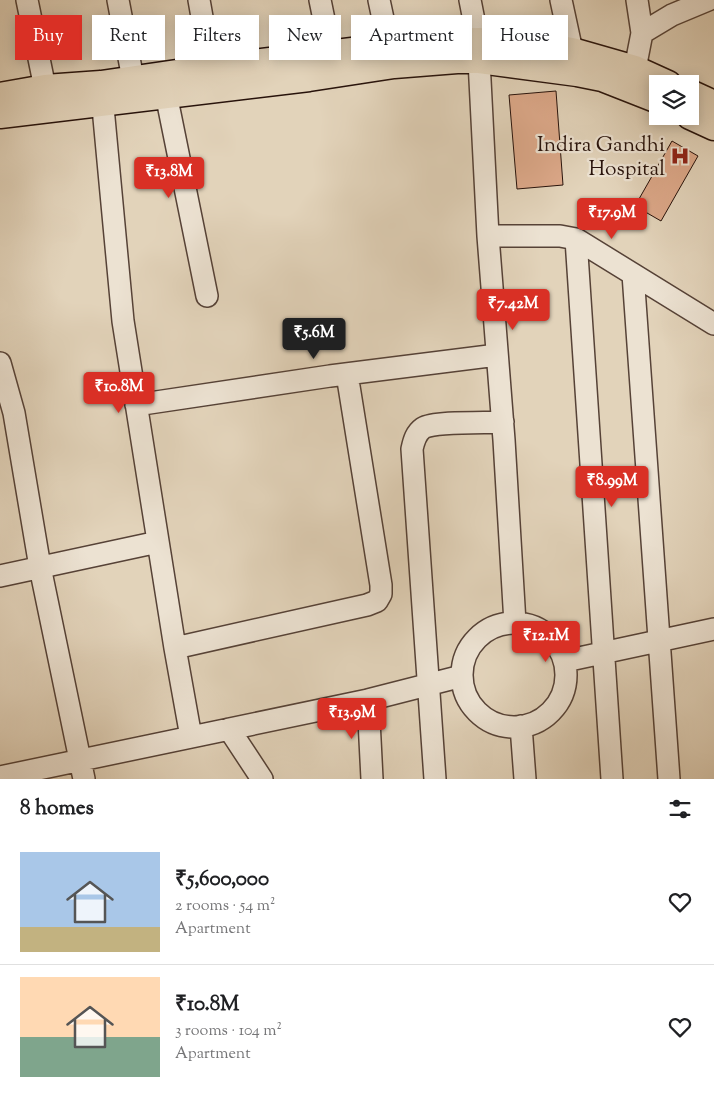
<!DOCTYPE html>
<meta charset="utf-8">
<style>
:root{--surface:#fff;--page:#f6f6f6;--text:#202124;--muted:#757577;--line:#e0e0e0;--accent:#d93025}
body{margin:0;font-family:"Sorts Mill Goudy",serif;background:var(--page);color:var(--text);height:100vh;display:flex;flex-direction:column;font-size:19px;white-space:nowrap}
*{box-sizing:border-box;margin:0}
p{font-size:16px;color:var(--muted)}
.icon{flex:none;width:28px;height:28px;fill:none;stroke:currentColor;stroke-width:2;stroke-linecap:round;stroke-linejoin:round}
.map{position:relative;height:779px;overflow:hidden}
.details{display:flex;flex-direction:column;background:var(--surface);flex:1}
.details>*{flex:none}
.hud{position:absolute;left:15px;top:15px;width:685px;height:45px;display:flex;gap:10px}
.fabs{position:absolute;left:649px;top:75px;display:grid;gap:10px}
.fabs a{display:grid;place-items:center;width:50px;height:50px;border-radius:0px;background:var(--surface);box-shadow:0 2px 12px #0003;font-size:25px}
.price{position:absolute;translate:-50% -42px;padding:0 11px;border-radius:5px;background:var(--accent);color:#fff;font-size:16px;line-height:32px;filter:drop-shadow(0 1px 2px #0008)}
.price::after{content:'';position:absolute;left:50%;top:30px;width:15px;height:11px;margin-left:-8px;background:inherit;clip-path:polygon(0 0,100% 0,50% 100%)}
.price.current{background:#222;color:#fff}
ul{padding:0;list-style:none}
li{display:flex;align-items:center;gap:15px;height:125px;padding:0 20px}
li+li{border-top:1px solid var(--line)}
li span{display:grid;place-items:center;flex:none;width:140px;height:100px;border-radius:0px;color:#555}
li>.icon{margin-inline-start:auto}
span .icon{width:60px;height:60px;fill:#fffc;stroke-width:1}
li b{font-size:21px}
h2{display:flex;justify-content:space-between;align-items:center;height:60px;padding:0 20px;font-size:21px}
.tag{padding:0 18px;border-radius:0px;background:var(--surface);box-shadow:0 2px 12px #0003;font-size:18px;line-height:45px}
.tag.current{background:var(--accent);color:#fff}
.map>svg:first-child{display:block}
</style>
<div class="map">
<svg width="714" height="779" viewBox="0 0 714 779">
<rect width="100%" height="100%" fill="#e2d3ba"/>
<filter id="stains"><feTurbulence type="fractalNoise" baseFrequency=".004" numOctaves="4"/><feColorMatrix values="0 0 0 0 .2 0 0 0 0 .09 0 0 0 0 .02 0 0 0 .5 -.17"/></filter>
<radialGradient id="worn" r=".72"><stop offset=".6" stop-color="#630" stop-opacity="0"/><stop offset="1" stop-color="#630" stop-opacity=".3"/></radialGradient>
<path fill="#dca889" stroke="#27120b" d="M556,91l7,94 -46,4 -8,-94z
M672,141l26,15 -37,65 -26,-15z"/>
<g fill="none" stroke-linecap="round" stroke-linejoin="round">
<g stroke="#564237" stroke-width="24">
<path id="minor" d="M27,0l18,88
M118,0l15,79
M199,0l12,68
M320,0l11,54
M379,0l10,47
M470,0l8,41 10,195 16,204 11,183
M561,0l11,51
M642,33l30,-18 36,-15
M635,69l7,-36 -5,-33
M101,86l22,235 52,327 16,89
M166,94l41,202
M488,236h72l16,3 138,85
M576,239l36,540
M633,274l36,505
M0,363l14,50 26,154 44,212
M136,405l194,-29 167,-21
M0,576l158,-34
M462 675a52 52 0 1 1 104 0a52 52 0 1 1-104 0Z
M175,648l192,-43 10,-4 4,-7v-9l-34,-211
M565,661l149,-32
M368,700l4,79
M521,726l4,53
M229,729l33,50
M0,777l368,-77 94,-24
M435,779l-23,-330c2,-9 4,-16 11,-21 12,-7 63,-5 80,-6"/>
</g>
<g stroke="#27120b" stroke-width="29">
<path id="major" d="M690,93l24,11
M0,96l45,-8 56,-4 110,-16 215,-26 52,-1 54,3 40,7 63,18 33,15
M0,115l309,-37 85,-13 63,-5h22l98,13 25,5 56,22
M690,116l24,11"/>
</g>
<use href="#minor" stroke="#ece2d2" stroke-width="21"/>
<use href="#major" stroke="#e2d3ba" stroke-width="26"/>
</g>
<defs>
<g id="hospital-bare" transform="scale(1.5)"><path d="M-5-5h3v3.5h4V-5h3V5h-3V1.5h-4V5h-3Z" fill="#8f2418" stroke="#ece2d2" stroke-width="2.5" paint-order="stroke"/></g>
</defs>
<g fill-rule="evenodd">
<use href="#hospital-bare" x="680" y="156"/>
</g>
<g text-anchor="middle" stroke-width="4.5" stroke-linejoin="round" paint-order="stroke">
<g font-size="21" fill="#27120b" stroke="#ece2d2" text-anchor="end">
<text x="665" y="151">Indira Gandhi<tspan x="665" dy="24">Hospital</tspan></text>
</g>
</g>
<rect width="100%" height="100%" filter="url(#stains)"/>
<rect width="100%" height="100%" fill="url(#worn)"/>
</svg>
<div class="fabs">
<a><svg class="icon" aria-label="layers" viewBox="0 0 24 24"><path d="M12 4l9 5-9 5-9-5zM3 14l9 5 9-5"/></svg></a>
</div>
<b class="price" style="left:169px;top:199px">₹13.8M</b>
<b class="price" style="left:612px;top:240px">₹17.9M</b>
<b class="price" style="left:513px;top:331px">₹7.42M</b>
<b class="price current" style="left:314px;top:360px">₹5.6M</b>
<b class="price" style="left:119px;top:414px">₹10.8M</b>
<b class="price" style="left:612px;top:508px">₹8.99M</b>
<b class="price" style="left:546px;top:663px">₹12.1M</b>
<b class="price" style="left:352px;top:740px">₹13.9M</b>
<div class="hud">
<a class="tag current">Buy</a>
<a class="tag">Rent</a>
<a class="tag">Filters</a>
<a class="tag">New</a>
<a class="tag">Apartment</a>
<a class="tag">House</a>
</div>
</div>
<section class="details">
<h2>8 homes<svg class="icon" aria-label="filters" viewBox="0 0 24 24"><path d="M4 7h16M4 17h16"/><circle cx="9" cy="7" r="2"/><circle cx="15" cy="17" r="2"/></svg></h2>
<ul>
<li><span style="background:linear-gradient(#a9c7e8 75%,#c2b280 0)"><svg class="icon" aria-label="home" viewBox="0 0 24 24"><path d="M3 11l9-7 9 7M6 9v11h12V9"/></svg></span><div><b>₹5,600,000</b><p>2 rooms · 54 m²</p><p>Apartment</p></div><svg class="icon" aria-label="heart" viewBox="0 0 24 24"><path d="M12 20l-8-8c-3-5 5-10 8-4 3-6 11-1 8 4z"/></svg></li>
<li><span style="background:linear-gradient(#ffd9b3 60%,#7fa58c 0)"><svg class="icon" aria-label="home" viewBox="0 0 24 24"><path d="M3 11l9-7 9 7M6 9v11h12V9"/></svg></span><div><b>₹10.8M</b><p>3 rooms · 104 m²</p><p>Apartment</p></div><svg class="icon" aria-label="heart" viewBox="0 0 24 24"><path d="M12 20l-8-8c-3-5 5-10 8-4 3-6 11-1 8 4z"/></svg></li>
</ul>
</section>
